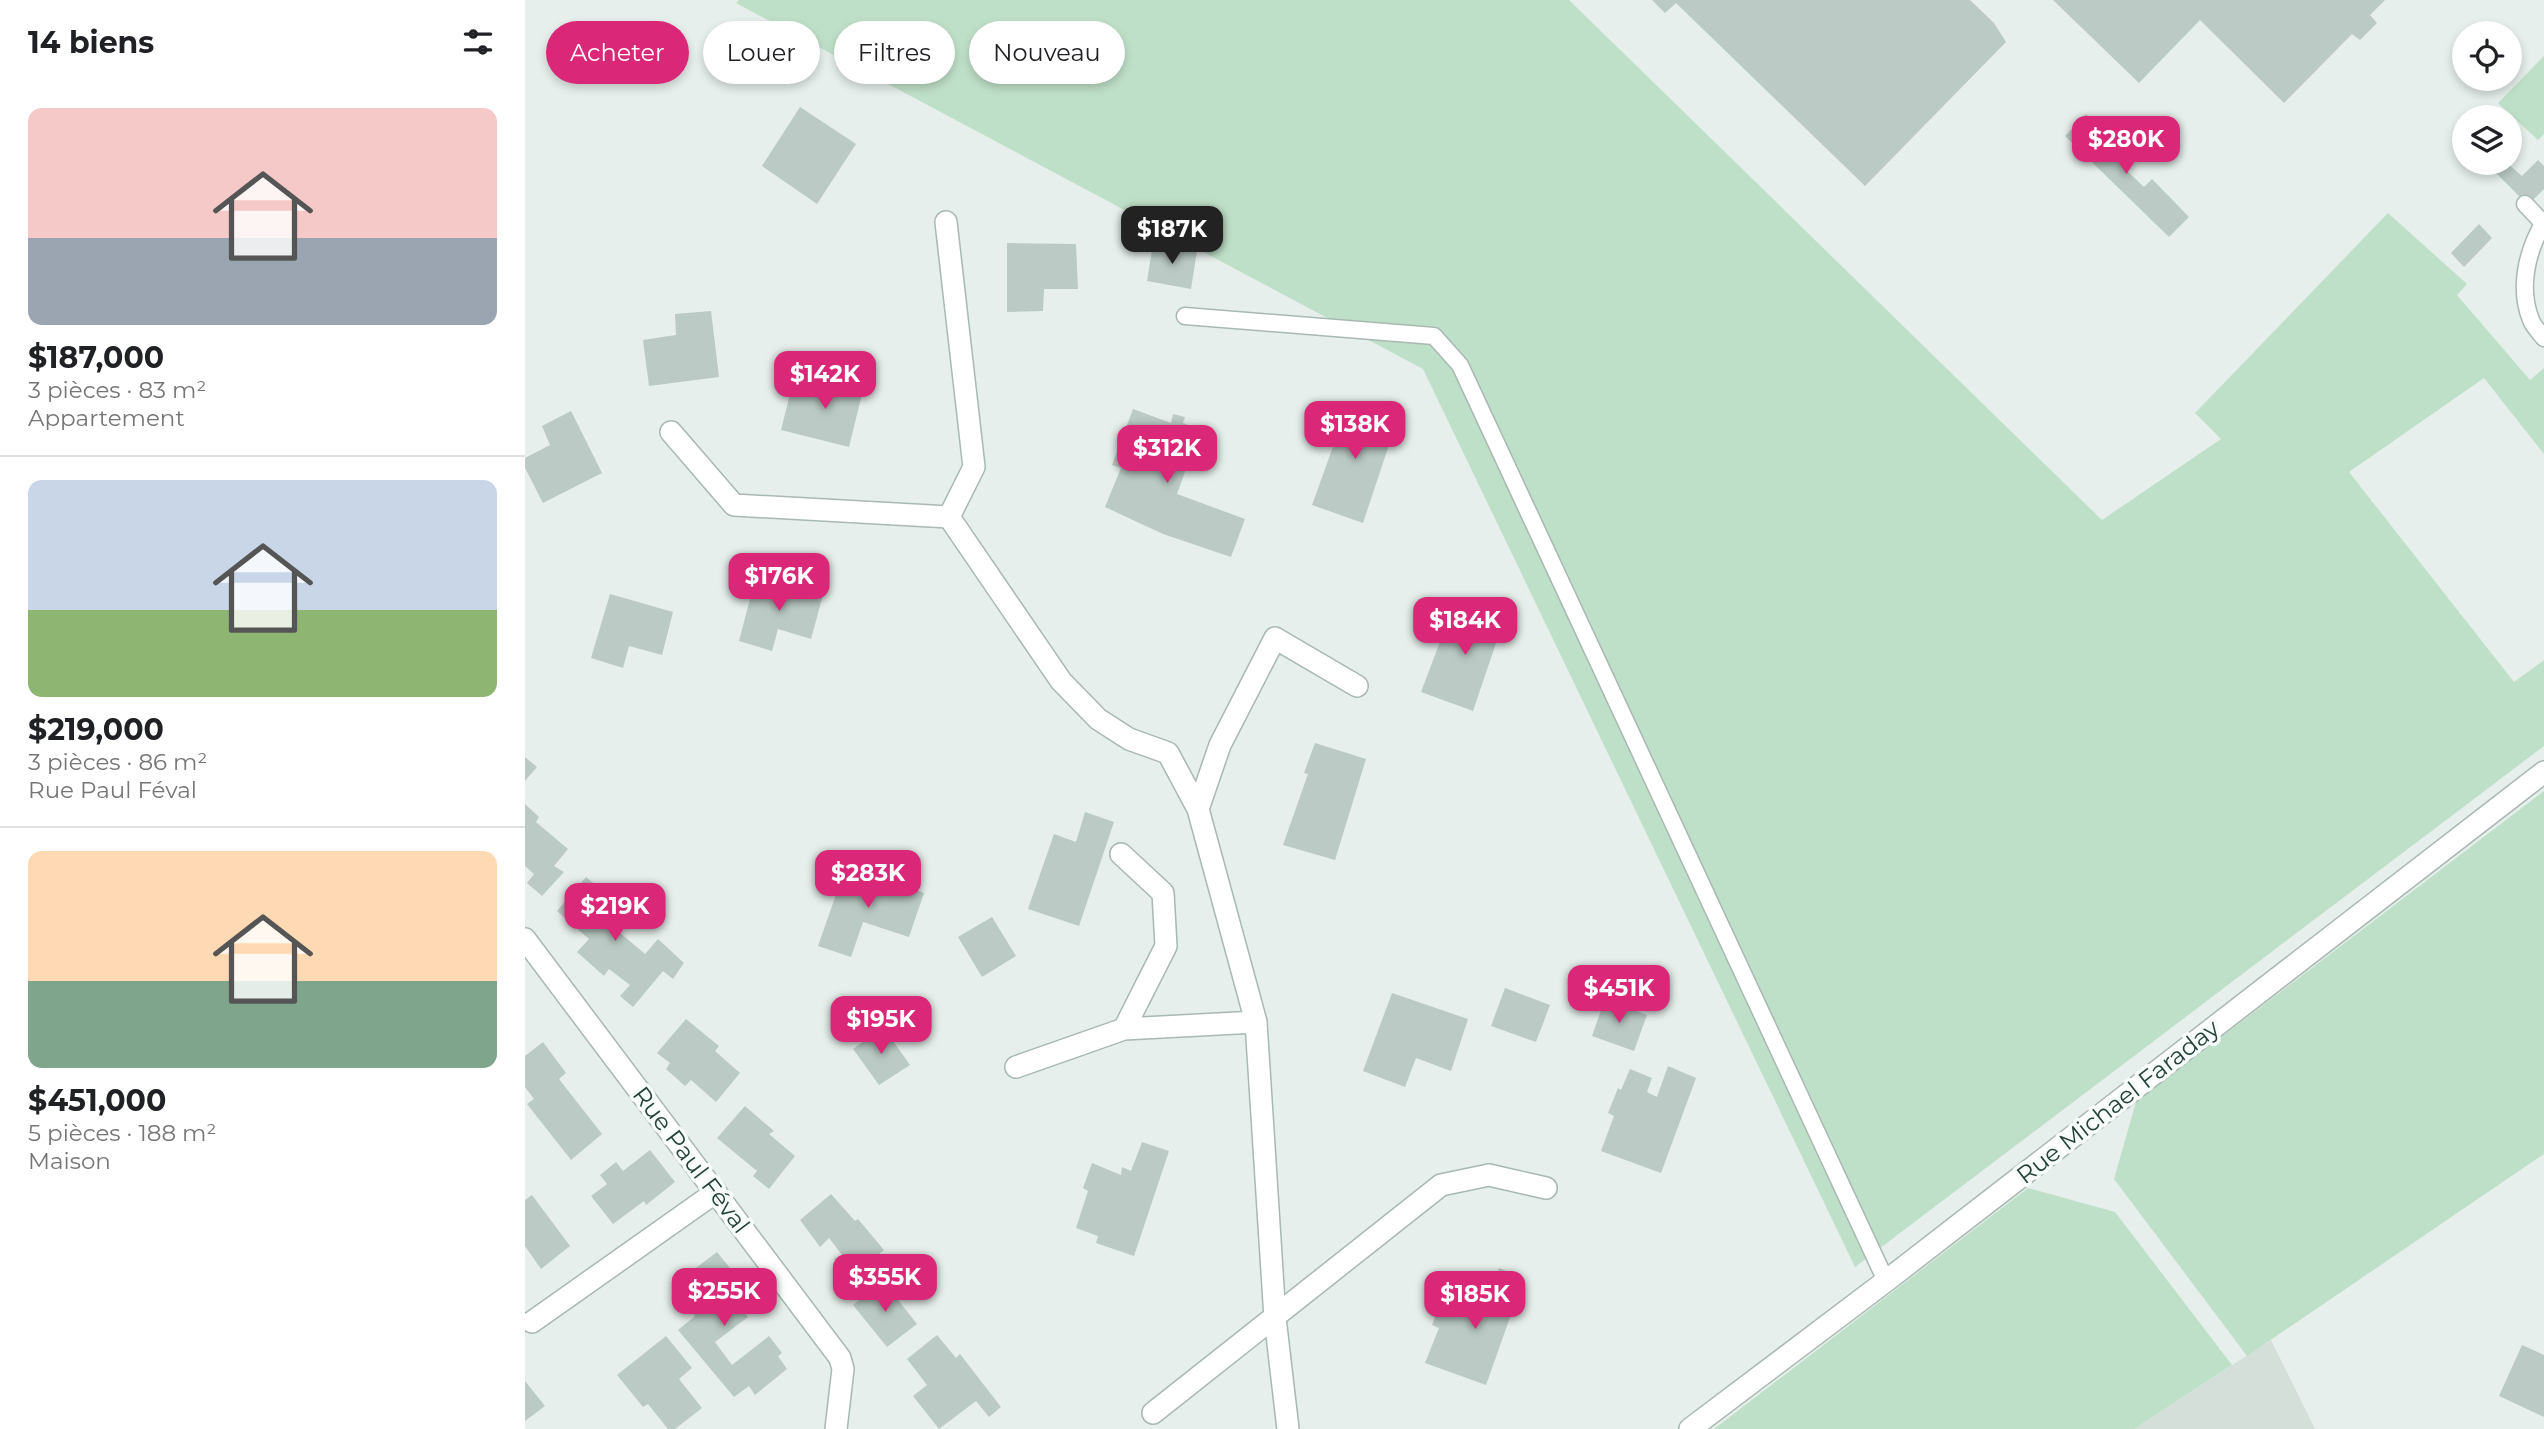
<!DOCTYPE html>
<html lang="fr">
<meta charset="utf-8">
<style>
:root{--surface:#fff;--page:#f6f6f6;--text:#202124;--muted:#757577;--line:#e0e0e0;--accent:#db2777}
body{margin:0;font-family:Montserrat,sans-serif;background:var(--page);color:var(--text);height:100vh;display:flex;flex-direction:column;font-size:26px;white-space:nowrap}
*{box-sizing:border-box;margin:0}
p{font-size:23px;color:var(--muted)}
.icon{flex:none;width:38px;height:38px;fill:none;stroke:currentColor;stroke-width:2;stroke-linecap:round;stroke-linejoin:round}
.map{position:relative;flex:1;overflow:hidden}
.drawer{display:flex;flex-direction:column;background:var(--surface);width:525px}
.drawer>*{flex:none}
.banner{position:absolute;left:21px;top:21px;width:665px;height:63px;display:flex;gap:14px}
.fabs{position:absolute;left:1927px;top:21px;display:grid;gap:14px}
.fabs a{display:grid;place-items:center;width:70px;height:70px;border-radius:50%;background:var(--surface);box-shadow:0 4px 10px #0003;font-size:35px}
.price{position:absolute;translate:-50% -60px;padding:0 16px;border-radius:14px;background:var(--accent);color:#fff;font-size:23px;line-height:46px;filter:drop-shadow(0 2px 4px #0008)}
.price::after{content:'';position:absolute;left:50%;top:42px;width:21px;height:16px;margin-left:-10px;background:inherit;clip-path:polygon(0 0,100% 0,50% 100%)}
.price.current{background:#222;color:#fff}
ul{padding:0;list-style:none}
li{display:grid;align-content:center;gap:14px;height:371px;padding:0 28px}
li+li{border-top:2px solid var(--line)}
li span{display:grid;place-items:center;height:217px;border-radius:14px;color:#555}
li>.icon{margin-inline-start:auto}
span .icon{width:126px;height:126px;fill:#fffc;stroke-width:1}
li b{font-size:30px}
h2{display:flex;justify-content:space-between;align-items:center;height:84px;padding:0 28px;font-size:30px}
.tag{padding:0 24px;border-radius:32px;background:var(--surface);box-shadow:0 4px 10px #0003;font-size:24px;line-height:63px}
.tag.current{background:var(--accent);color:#fff}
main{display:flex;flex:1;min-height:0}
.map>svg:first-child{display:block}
</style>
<main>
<section class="drawer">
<h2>14 biens<svg class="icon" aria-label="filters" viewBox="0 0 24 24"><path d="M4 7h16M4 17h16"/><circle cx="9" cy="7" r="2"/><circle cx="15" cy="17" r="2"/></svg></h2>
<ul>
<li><span style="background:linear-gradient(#f6c9c9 60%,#9aa5b1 0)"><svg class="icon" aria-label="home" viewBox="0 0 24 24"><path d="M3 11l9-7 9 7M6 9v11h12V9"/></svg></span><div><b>$187,000</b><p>3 pièces · 83 m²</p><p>Appartement</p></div></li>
<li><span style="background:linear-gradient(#c9d6e8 60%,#8fb573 0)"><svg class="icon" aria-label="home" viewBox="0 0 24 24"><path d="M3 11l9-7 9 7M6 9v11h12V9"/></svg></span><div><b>$219,000</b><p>3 pièces · 86 m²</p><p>Rue Paul Féval</p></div></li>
<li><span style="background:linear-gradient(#ffd9b3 60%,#7fa58c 0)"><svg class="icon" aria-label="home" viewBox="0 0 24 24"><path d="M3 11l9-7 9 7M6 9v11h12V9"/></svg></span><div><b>$451,000</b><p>5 pièces · 188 m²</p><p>Maison</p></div></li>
</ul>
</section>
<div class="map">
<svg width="2019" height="1429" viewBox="0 0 2019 1429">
<rect width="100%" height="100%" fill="#e6efeb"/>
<path fill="#d4dfda" d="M1746,1340l44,89h-181z"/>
<path fill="#bfe0c8" d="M214,0h830l533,520 119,-81 -26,-26 193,-200 79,71 -10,11 73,85 14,-12v86l-60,-76 -135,94 165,210 30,-22v86l-689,521 -432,-898 -687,-366z
M2019,56v78l-6,6 -40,-37z
M2019,791v363l-297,202 -133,-177 22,-77z
M1503,1188l87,24 117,153 -98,64h-420z"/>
<path fill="#bbcac4" d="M1127,0h318l24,23 12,19 -141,144 -189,-183 -11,10z
M1528,0h332l-15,15 7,8 -17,17 -8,-6 -68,69 -84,-83 -61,63z
M275,107l56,37 -39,60 -55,-38z
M1561,114l47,47 -7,9 18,17 8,-8 37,38 -20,20 -104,-101z
M2013,160l6,6v23l-16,16 -35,-35 7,-7h7l15,13z
M1954,224l13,14 -28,29 -13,-14z
M482,243l69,1 2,45h-34l-1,22 -36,1z
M628,244l44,7 -6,38 -44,-8z
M186,311l8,66 -70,9 -6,-46 33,-5 -1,-21z
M307,372l33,10 -16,65 -68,-17 11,-44 35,8z
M819,401l54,17 -35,105 -51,-18 26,-72 -5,-2z
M608,409l38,14 2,-9 12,3 -2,6 17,7 -23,64 68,25 -14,38 -68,-23 -58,-27 16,-39 -9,-3z
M46,411l31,62 -59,30 -18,-35v-10l25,-13 -8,-19z
M231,576l67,19 -12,44 -33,-10 -6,22 -33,-10z
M85,594l63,18 -11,43 -33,-9 -6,22 -32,-10z
M955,598l28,10 -35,103 -52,-19 28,-74 23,8z
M790,743l51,16 -31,101 -52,-15 25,-71 -4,-1z
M0,757l12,10 -12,14z
M0,804l14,13 -3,5 32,27 -14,17 10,6 -22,24 -15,-13 7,-9 -9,-8z
M560,812l29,10 -35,104 -51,-17 26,-75 22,8z
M321,866l78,27 -15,44 -46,-15 -12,35 -33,-11z
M61,877l33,27 -14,16 40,34 13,-15 26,24 -11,16 -10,-8 -30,36 -13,-11 10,-11 -21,-16 -5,7 -27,-24 12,-13 -32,-28z
M467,917l24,39 -34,21 -24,-40z
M980,988l45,17 -14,37 -45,-16z
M867,993l76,26 -17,52 -35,-13 -11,29 -42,-16z
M1080,999l42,16 -13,36 -42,-15z
M161,1019l33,27 -4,5 25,22 -24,29 -25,-22 -6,6 -19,-17 4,-6 -13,-10z
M358,1027l27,38 -31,20 -26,-36z
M18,1042l23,31 -7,6 43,55 -31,26 -44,-56 7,-5 -9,-12v-31z
M1143,1066l28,12 -35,95 -60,-22 13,-35 -6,-3 10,-25 3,2 9,-21 22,9 -5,14 10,5z
M220,1106l29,25 -5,3 26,22 -26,33 -16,-13 4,-5 -40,-33z
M617,1142l27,9 -35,105 -38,-13 2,-7 -22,-8 12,-37 -5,-3 9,-25 29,12 1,-8 9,4z
M125,1150l25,32 -29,23 -2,-4 -31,23 -22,-28 16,-12 -7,-9 16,-13 7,9z
M306,1194l24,27 3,-2 26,31 -35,29 -15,-20 8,-4 -13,-17 -9,9 -20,-27z
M7,1195l38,51 -29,23 -16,-23v-46z
M192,1252l22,27 -12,9 21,29 -33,25 17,23 37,-29 13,17 -4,3 9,13 -32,26 -6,-9 -15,11 -56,-67 17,-14 -23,-30z
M974,1268l25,10 -38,107 -61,-22 14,-35 -7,-3 9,-24 21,9 3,-8 17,6 10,-27 3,1z
M358,1281l34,43 -30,23 -34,-42z
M412,1335l19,23 4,-4 41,53 -12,10 -13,-16 -37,28 -26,-33 14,-11 -20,-26z
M141,1336l26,32 -13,11 23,29 -27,21h-7l-20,-25 -5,3 -26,-32z
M1997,1345l22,10v62l-45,-21z
M0,1381l20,25 -20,15z"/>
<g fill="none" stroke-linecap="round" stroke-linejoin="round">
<g stroke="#a8b8b2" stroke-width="19">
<path id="service" d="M2000,204l18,19
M2019,222c-17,29 -26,66 -13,98 2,6 9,13 13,18
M660,316l249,20 26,29 426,916"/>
</g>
<g stroke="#a8b8b2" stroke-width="24">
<path id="minor" d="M421,222l28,245 -25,50
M146,432l63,73 215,12
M424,517l112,164 37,38 31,20 39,14 30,56 58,213 19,296 13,111
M673,809l22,-64 55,-107 82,48
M596,854l42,39 3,53 -42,83
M0,939l315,419 3,11 -7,60
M491,1067l108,-38 132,-7
M7,1322l184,-130
M628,1413l288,-228 48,-10 57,13
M1165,1429l196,-148 658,-509"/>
</g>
<use href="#service" stroke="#fff" stroke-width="16"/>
<use href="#minor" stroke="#fff" stroke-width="21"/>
</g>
<g text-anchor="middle" stroke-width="7" stroke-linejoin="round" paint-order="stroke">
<g font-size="24" fill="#24423a" stroke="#f7fbf9">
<text transform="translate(1593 1102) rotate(-38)" y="8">Rue Michael Faraday</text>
<text transform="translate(166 1160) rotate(53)" y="8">Rue Paul Féval</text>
</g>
</g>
</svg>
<div class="fabs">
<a><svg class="icon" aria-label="locate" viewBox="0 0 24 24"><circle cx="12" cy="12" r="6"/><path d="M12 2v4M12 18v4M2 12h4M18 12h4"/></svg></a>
<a><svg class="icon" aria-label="layers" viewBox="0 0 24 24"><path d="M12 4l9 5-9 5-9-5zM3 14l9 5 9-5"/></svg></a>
</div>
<b class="price" style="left:1601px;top:176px">$280K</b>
<b class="price current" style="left:647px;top:266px">$187K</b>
<b class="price" style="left:300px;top:411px">$142K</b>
<b class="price" style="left:830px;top:461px">$138K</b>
<b class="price" style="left:642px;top:485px">$312K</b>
<b class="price" style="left:254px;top:613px">$176K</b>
<b class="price" style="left:940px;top:657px">$184K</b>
<b class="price" style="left:343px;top:910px">$283K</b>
<b class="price" style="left:90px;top:943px">$219K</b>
<b class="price" style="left:1094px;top:1025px">$451K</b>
<b class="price" style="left:356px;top:1056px">$195K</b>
<b class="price" style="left:360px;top:1314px">$355K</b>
<b class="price" style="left:199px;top:1328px">$255K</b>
<b class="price" style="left:950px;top:1331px">$185K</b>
<div class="banner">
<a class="tag current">Acheter</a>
<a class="tag">Louer</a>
<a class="tag">Filtres</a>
<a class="tag">Nouveau</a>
</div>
</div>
</main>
